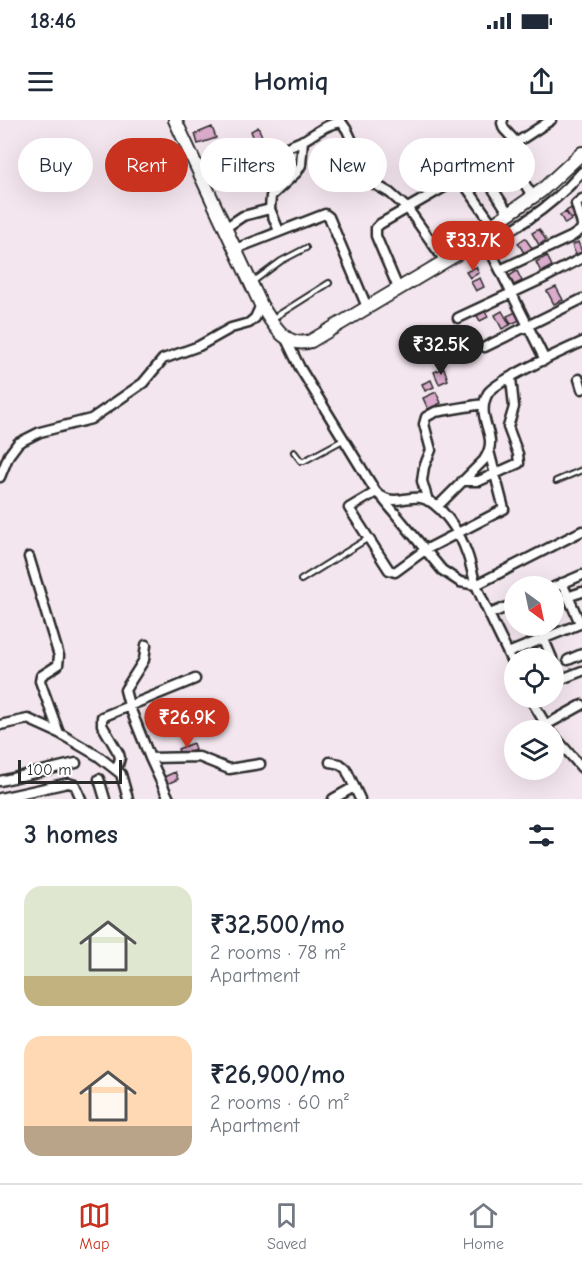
<!DOCTYPE html>
<meta charset="utf-8">
<style>
:root{--surface:#fff;--page:#f6f6f7;--text:#1f2937;--muted:#747a83;--line:#e0e1e3;--accent:#c8321e}
body{margin:0;font-family:"Comic Neue",sans-serif;background:var(--page);color:var(--text);height:100vh;display:flex;flex-direction:column;font-size:22px;white-space:nowrap}
*{box-sizing:border-box;margin:0}
p{font-size:20px;color:var(--muted)}
.icon{flex:none;width:33px;height:33px;fill:none;stroke:currentColor;stroke-width:2;stroke-linecap:round;stroke-linejoin:round}
.map{position:relative;height:679px;overflow:hidden}
.details{display:flex;flex-direction:column;background:var(--surface);flex:1}
.details>*{flex:none}
.guide{position:absolute;left:18px;top:18px;width:546px;height:54px;display:flex;gap:12px}
.needle{width:39px;rotate:147deg}
.controls{position:absolute;left:504px;top:456px;display:grid;gap:12px}
.controls a{display:grid;place-items:center;width:60px;height:60px;border-radius:50%;background:var(--surface);box-shadow:0 6px 24px #0002;font-size:30px}
.scale{position:absolute;left:18px;bottom:15px;width:104px;box-sizing:border-box;padding-left:6px;border:3px solid #2b2b2b;border-top:0;font-size:16px;line-height:21px;white-space:nowrap;color:#2b2b2b;-webkit-text-stroke:4px #fff;paint-order:stroke}
.price{position:absolute;translate:-50% -51px;padding:0 14px;border-radius:21px;background:var(--accent);color:#fff;font-size:20px;line-height:39px;filter:drop-shadow(0 2px 3px #0008)}
.price::after{content:'';position:absolute;left:50%;top:36px;width:18px;height:14px;margin-left:-9px;background:inherit;clip-path:polygon(0 0,100% 0,50% 100%)}
.price.on{background:#222;color:#fff}
ul{padding:0;list-style:none}
li{display:flex;align-items:center;gap:18px;height:150px;padding:0 24px}
li span{display:grid;place-items:center;flex:none;width:168px;height:120px;border-radius:18px;color:#555}
li>.icon{margin-inline-start:auto}
span .icon{width:72px;height:72px;fill:#fffc;stroke-width:1}
li b{font-size:26px}
h2{display:flex;justify-content:space-between;align-items:center;height:72px;padding:0 24px;font-size:26px}
.tag{padding:0 21px;border-radius:27px;background:var(--surface);box-shadow:0 6px 24px #0002;font-size:21px;line-height:54px}
.tag.on{background:var(--accent);color:#fff}
.status{display:flex;justify-content:space-between;align-items:center;height:42px;padding:0 30px;background:var(--surface);direction:ltr}
.status svg{height:16px;fill:currentColor}
header{display:flex;justify-content:space-between;align-items:center;height:78px;padding:0 24px;background:var(--surface);font-size:27px;font-weight:800}
.tabs{display:flex;justify-content:space-around;align-items:center;height:84px;border-top:2px solid var(--line);background:var(--surface);font-size:16px;color:var(--muted)}
.tabs a{display:grid;justify-items:center;gap:3px}
.tabs .on{color:var(--accent)}
.map>svg:first-child{display:block}
</style>
<div class="status"><b>18:46</b><svg viewBox="0 0 49 12"><path d="M0 12V9h3v3zM5 12V6h3v6zM10 12V3h3v9zM15 12V0h3v12zM26 1h20v11H26zM47 4h2v5h-2z"/></svg></div>
<header><svg class="icon" aria-label="menu" viewBox="0 0 24 24"><path d="M4 6h16M4 12h16M4 18h16"/></svg>Homiq<svg class="icon" aria-label="share" viewBox="0 0 24 24"><path d="M12 15V3M7 8l5-5 5 5M5 13v7h14v-7"/></svg></header>
<div class="map">
<svg width="582" height="679" viewBox="0 0 582 679">
<rect width="100%" height="100%" fill="#f4e6ef"/>
<filter id="ink" filterUnits="userSpaceOnUse"><feTurbulence type="fractalNoise" baseFrequency=".0167" numOctaves="2"/><feDisplacementMap in="SourceGraphic" scale="12" xChannelSelector="R" yChannelSelector="G"/><feConvolveMatrix kernelMatrix="1 2 1 2 8 2 1 2 1" color-interpolation-filters="sRGB"/></filter>
<g filter="url(#ink)">
<path fill="#daabcb" stroke="#2b2b2b" stroke-width="1.5" d="M212,7l4,11 -18,6 -3,-10z
M258,7l4,9 -8,3 -3,-8z
M573,87l5,9 -7,3 -5,-8z
M566,92l5,8 -6,4 -5,-9z
M539,109l7,11 -7,5 -7,-12z
M525,118l7,10 -8,5 -6,-10z
M578,122l4,10 -6,3 -4,-10z
M547,136l5,10 -11,6 -5,-10z
M476,147l3,6 -9,5 -4,-6z
M517,151l5,10 -8,4 -5,-9z
M480,158l4,9 -8,4 -5,-9z
M556,167l7,13 -9,4 -7,-13z
M483,188l5,9 -8,4 -5,-9z
M502,191l8,14 -8,4 -7,-14z
M518,191l4,8 -11,5 -4,-8z
M444,248l4,12 -9,4 -5,-12z
M431,260l3,7 -9,4 -3,-7z
M436,272l5,11 -13,6 -5,-11z
M193,623l2,7 -14,6 -3,-7z
M175,652l3,7 -11,5 -3,-7z"/>
<g fill="none" stroke-linecap="round" stroke-linejoin="round">
<g stroke="#2b2b2b" stroke-width="8">
<path id="lane" d="M254,161l27,-20 25,-13
M272,199l57,-36
M294,332l7,9h3l39,-21
M556,361l26,-11
M301,460l66,-41"/>
</g>
<g stroke="#2b2b2b" stroke-width="13">
<path id="street" d="M503,0l-1,3 2,6 13,14
M504,31l29,46
M479,47l30,47
M201,56c34,-11 70,-21 103,-36 11,-6 26,-19 38,-17l5,7 24,52 19,11 18,16 37,52
M460,58l33,47
M582,79l-6,5 6,20
M225,108l18,-12 27,-7
M279,111l-9,-22 1,-13 26,-24 4,-7 2,-25
M235,129l90,-35 4,3 38,90
M461,132c46,-15 89,-43 121,-80
M494,138l51,102
M500,150l71,-33 10,-7 1,-4
M398,168l-22,-52v-8l4,-4 99,-57 72,-47
M458,198l88,-41 36,-19
M286,219l14,29 76,124c21,20 36,-6 59,13 13,10 26,31 31,46 5,11 6,24 11,36 11,27 25,53 37,79
M485,227l97,-48
M579,259l3,10
M0,357l9,-22 9,-12 22,-11 51,-13 52,-36 20,-24 36,-13 32,-18 18,-5 6,-5 6,-13
M462,361h17l40,-18 -1,-9 -10,-27 6,-20 -3,-29
M376,372l-27,16 40,62 6,2 30,-22 79,-41 -15,-58
M384,380l58,70 18,12 16,3 106,-54
M428,381l-6,-20 2,-14 7,-17 -7,-26 2,-7 9,-5 48,-8
M437,387l47,-47c12,-19 3,-26 0,-45 -1,-7 0,-15 4,-22 11,-14 75,-42 94,-51
M29,437l30,99 -1,9 -17,11 -1,5 19,52
M562,463l18,40
M554,467l28,-12
M567,477l15,-5
M490,494l24,-10
M543,517l9,21
M146,525l-2,15 -19,30 4,15 21,53 49,-1 30,12 31,-5
M508,533l74,-30
M568,540l14,-6
M554,543l6,16
M554,562l28,-11
M530,578l19,32
M0,605l28,-6 31,14 39,23 23,18 7,25
M546,605l36,-20
M554,616l28,32
M150,638l19,41
M330,642l10,2 6,5 14,30
M117,649l3,-11 -1,-4 -17,-29v-8l93,-38
M99,659l6,20
M0,661l76,-18
M0,678l68,-15 7,2 6,14
M333,679l21,-12"/>
</g>
<g stroke="#2b2b2b" stroke-width="16">
<path id="secondary" d="M175,0l86,185c12,19 24,44 50,36l146,-87 18,-17 66,-46 41,-38"/>
</g>
<use href="#lane" stroke="#fff" stroke-width="4"/>
<use href="#street" stroke="#fff" stroke-width="8"/>
<use href="#secondary" stroke="#fff" stroke-width="12"/>
</g>
</g>
</svg>
<div class="controls">
<a><svg class="needle" viewBox="-14 -14 28 28"><path d="M0-13l5 13h-10z" fill="#e53935"/><path d="M0 13l5-13h-10z" fill="#747a83"/></svg></a>
<a><svg class="icon" aria-label="locate" viewBox="0 0 24 24"><circle cx="12" cy="12" r="6"/><path d="M12 2v4M12 18v4M2 12h4M18 12h4"/></svg></a>
<a><svg class="icon" aria-label="layers" viewBox="0 0 24 24"><path d="M12 4l9 5-9 5-9-5zM3 14l9 5 9-5"/></svg></a>
</div>
<div class="scale">100 m</div>
<b class="price" style="left:473px;top:152px">₹33.7K</b>
<b class="price on" style="left:441px;top:256px">₹32.5K</b>
<b class="price" style="left:187px;top:629px">₹26.9K</b>
<div class="guide">
<a class="tag">Buy</a>
<a class="tag on">Rent</a>
<a class="tag">Filters</a>
<a class="tag">New</a>
<a class="tag">Apartment</a>
</div>
</div>
<section class="details">
<h2>3 homes<svg class="icon" aria-label="filters" viewBox="0 0 24 24"><path d="M4 7h16M4 17h16"/><circle cx="9" cy="7" r="2"/><circle cx="15" cy="17" r="2"/></svg></h2>
<ul>
<li><span style="background:linear-gradient(#dfe7d0 75%,#c2b280 0)"><svg class="icon" aria-label="home" viewBox="0 0 24 24"><path d="M3 11l9-7 9 7M6 9v11h12V9"/></svg></span><div><b>₹32,500/mo</b><p>2 rooms · 78 m²</p><p>Apartment</p></div></li>
<li><span style="background:linear-gradient(#ffd9b3 75%,#b9a48a 0)"><svg class="icon" aria-label="home" viewBox="0 0 24 24"><path d="M3 11l9-7 9 7M6 9v11h12V9"/></svg></span><div><b>₹26,900/mo</b><p>2 rooms · 60 m²</p><p>Apartment</p></div></li>
</ul>
</section>
<nav class="tabs">
<a class="on"><svg class="icon" aria-label="map" viewBox="0 0 24 24"><path d="M3 6l6-2 6 2 6-2v14l-6 2-6-2-6 2zM9 4v14M15 6v14"/></svg>Map</a>
<a><svg class="icon" aria-label="saved" viewBox="0 0 24 24"><path d="M7 4h10v16l-5-4-5 4z"/></svg>Saved</a>
<a><svg class="icon" aria-label="home" viewBox="0 0 24 24"><path d="M3 11l9-7 9 7M6 9v11h12V9"/></svg>Home</a>
</nav>
